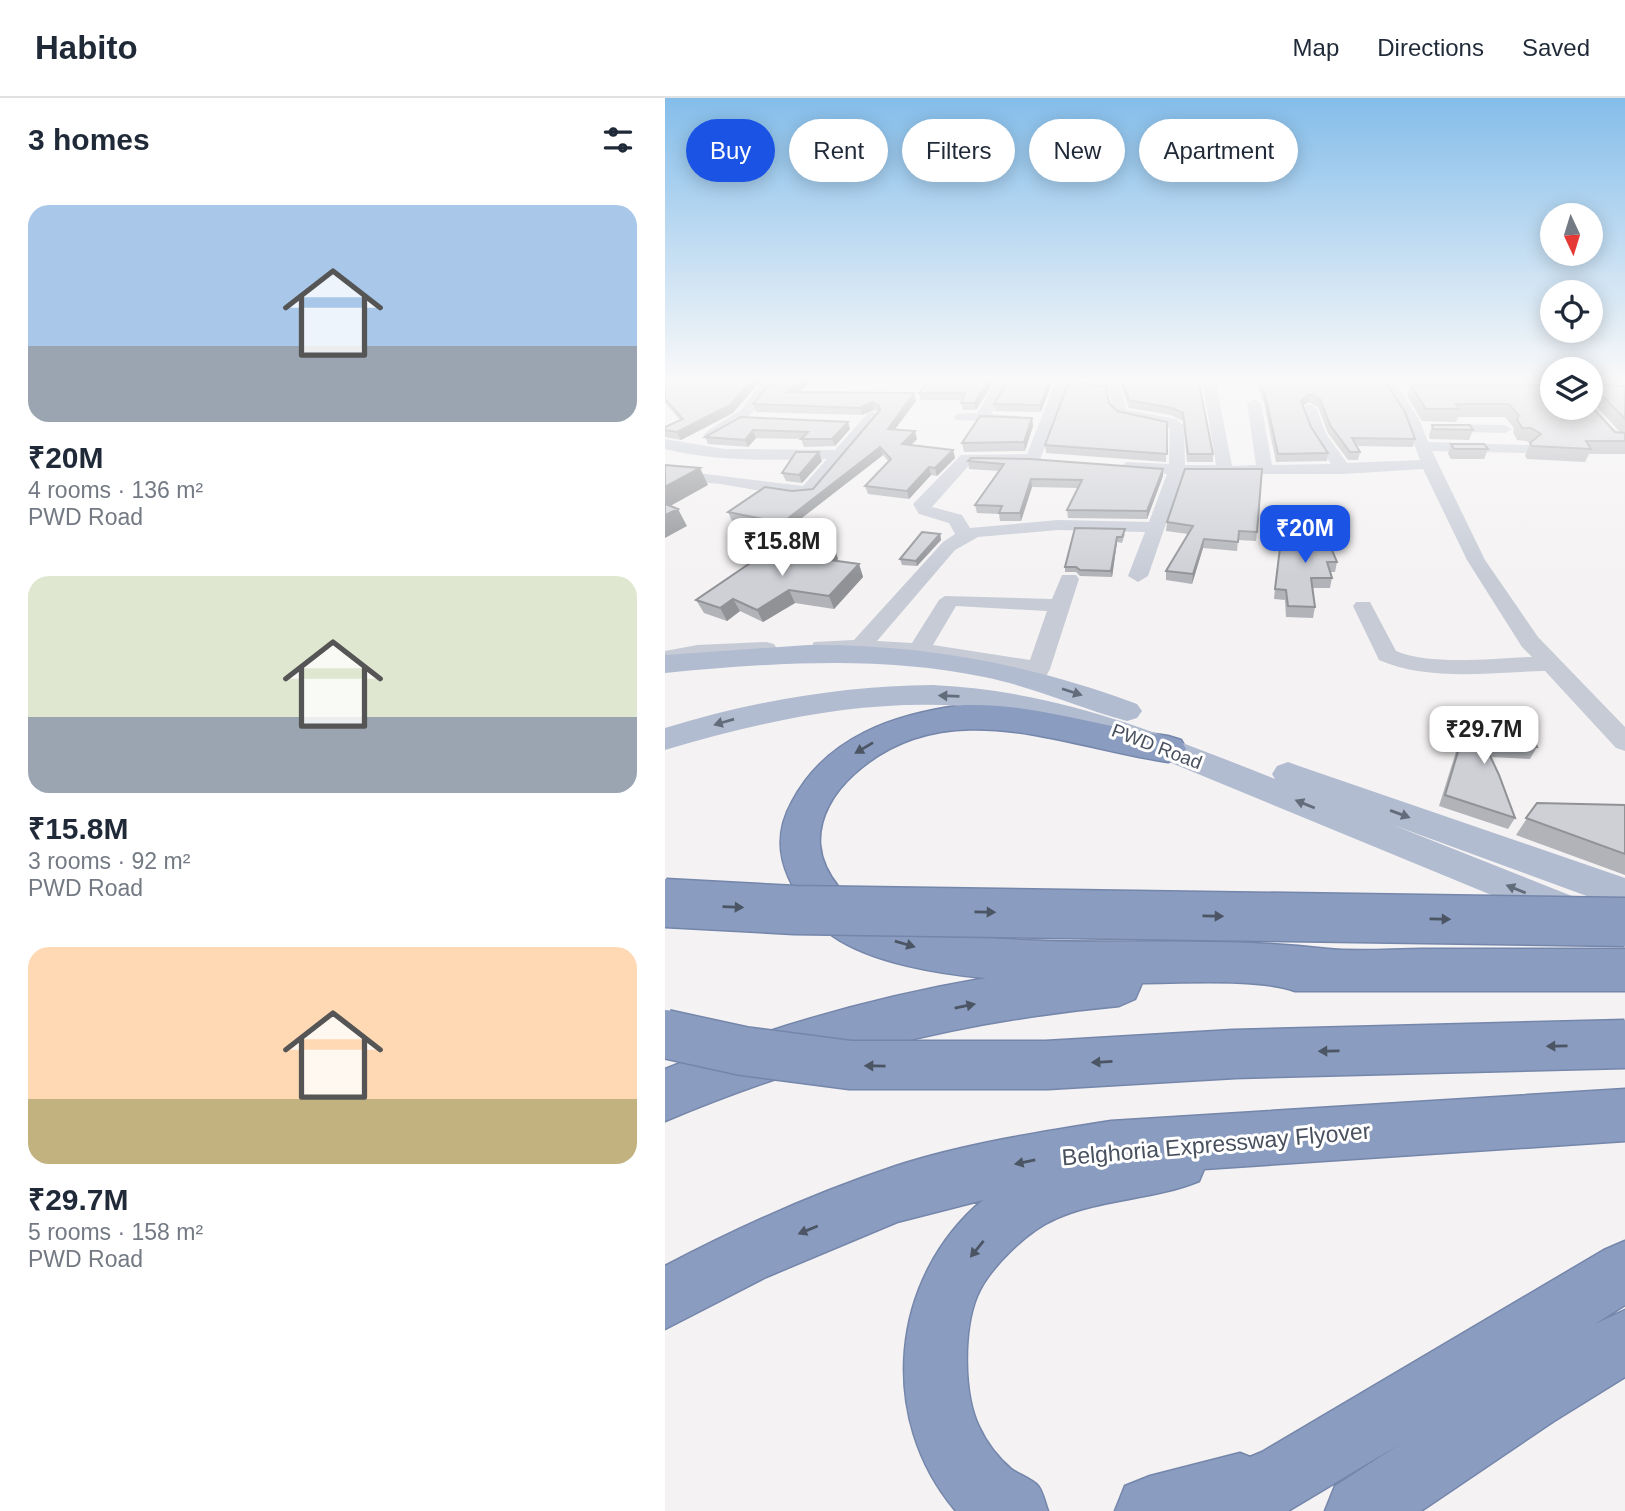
<!DOCTYPE html>
<meta charset="utf-8">
<style>
:root{--surface:#fff;--page:#f2f2f3;--text:#1f2937;--muted:#747a83;--line:#e0e1e3;--accent:#1b53e5}
body{margin:0;font-family:Arial,sans-serif;background:var(--page);color:var(--text);height:100vh;display:flex;flex-direction:column;font-size:26px;white-space:nowrap}
*{box-sizing:border-box;margin:0}
p{font-size:23px;color:var(--muted)}
.icon{flex:none;width:38px;height:38px;fill:none;stroke:currentColor;stroke-width:2;stroke-linecap:round;stroke-linejoin:round}
.map{position:relative;flex:1;overflow:hidden}
.sheet{display:flex;flex-direction:column;background:var(--surface);width:665px}
.sheet>*{flex:none}
.banner{position:absolute;left:21px;top:21px;width:665px;height:63px;display:flex;gap:14px}
.needle{width:46px;rotate:176deg}
.controls{position:absolute;left:875px;top:105px;display:grid;gap:14px}
.controls a{display:grid;place-items:center;width:63px;height:63px;border-radius:50%;background:var(--surface);box-shadow:0 4px 18px #0003;font-size:35px}
.price{position:absolute;translate:-50% -60px;padding:0 16px;border-radius:14px;background:#fff;color:#222;font-size:23px;line-height:46px;filter:drop-shadow(0 2px 4px #0008)}
.price::after{content:'';position:absolute;left:50%;top:42px;width:21px;height:16px;margin-left:-10px;background:inherit;clip-path:polygon(0 0,100% 0,50% 100%)}
.price.current{background:var(--accent);color:#fff}
ul{padding:0;list-style:none}
li{display:grid;align-content:center;gap:14px;height:371px;padding:0 28px}
li span{display:grid;place-items:center;height:217px;border-radius:21px;color:#555}
li>.icon{margin-inline-start:auto}
span .icon{width:126px;height:126px;fill:#fffc;stroke-width:1}
li b{font-size:30px}
h2{display:flex;justify-content:space-between;align-items:center;height:84px;padding:0 28px;font-size:30px}
.chip{padding:0 24px;border-radius:32px;background:var(--surface);box-shadow:0 4px 18px #0003;font-size:24px;line-height:63px}
.chip.current{background:var(--accent);color:#fff}
header{display:flex;align-items:center;gap:42px;box-sizing:border-box;height:98px;padding:0 35px;background:var(--surface);border-bottom:2px solid var(--line)}
header strong{font-size:33px}
nav{display:flex;gap:38px;margin-inline-start:auto;font-size:24px}
main{display:flex;flex:1;min-height:0}
.map>svg:first-child{display:block}
</style>
<header>
<strong>Habito</strong>
<nav><a>Map</a><a>Directions</a><a>Saved</a></nav>
</header>
<main>
<section class="sheet">
<h2>3 homes<svg class="icon" aria-label="filters" viewBox="0 0 24 24"><path d="M4 7h16M4 17h16"/><circle cx="9" cy="7" r="2"/><circle cx="15" cy="17" r="2"/></svg></h2>
<ul>
<li><span style="background:linear-gradient(#a9c7e8 65%,#9aa5b1 0)"><svg class="icon" aria-label="home" viewBox="0 0 24 24"><path d="M3 11l9-7 9 7M6 9v11h12V9"/></svg></span><div><b>₹20M</b><p>4 rooms · 136 m²</p><p>PWD Road</p></div></li>
<li><span style="background:linear-gradient(#dfe7d0 65%,#9aa5b1 0)"><svg class="icon" aria-label="home" viewBox="0 0 24 24"><path d="M3 11l9-7 9 7M6 9v11h12V9"/></svg></span><div><b>₹15.8M</b><p>3 rooms · 92 m²</p><p>PWD Road</p></div></li>
<li><span style="background:linear-gradient(#ffd9b3 70%,#c2b280 0)"><svg class="icon" aria-label="home" viewBox="0 0 24 24"><path d="M3 11l9-7 9 7M6 9v11h12V9"/></svg></span><div><b>₹29.7M</b><p>5 rooms · 158 m²</p><p>PWD Road</p></div></li>
</ul>
</section>
<div class="map">
<svg width="960" height="1413" viewBox="0 0 960 1413">
<rect width="100%" height="100%" fill="#f4f2f2"/>
<g fill="none" stroke-linecap="round" stroke-linejoin="round">
<g stroke="#7586ab" stroke-width="3">
<path id="highway" d="M299,607c70,-2 135,22 204,31l13,4 5,9 -5,9 -13,4c-105,-15 -222,-72 -314,12 -20,18 -36,43 -34,71 3,31 29,59 57,71 22,9 49,13 73,17 86,13 172,7 259,9 40,0 80,3 119,7 31,3 64,0 95,0 67,0 135,0 202,0v42h-330c-35,-13 -113,-8 -153,-8l-7,16 -16,7c-163,15 -303,52 -454,115v-52c104,-42 210,-72 321,-91 -46,-4 -114,-15 -153,-42 -21,-14 -34,-35 -44,-58 -12,-26 -11,-51 3,-76 34,-65 102,-88 172,-97z
M960,991v52l-421,28 -5,12c-46,19 -98,17 -144,38 -27,11 -67,50 -78,77 -14,34 -14,98 2,131 7,15 19,31 32,42 8,6 21,10 27,17 5,6 7,18 10,25h-92c-79,-93 -66,-233 27,-311l-86,22 -131,55 -101,52v-63c72,-38 153,-74 231,-100 68,-22 145,-34 215,-45z
M960,1143v64l-30,19 30,-14v67l-71,44 -133,90h-96l10,-25 65,-42 -112,67h-173l10,-25 25,-10 90,-23 10,4 12,-5 342,-202z"/>
</g>
<path fill="#c6cbd6" fill-rule="evenodd" d="M100,280h14c-13,19 -47,66 -73,60l-2,-3 2,-3 36,-23z
M333,280h13l-20,36 28,2 2,3 -2,3 -63,-2 -2,-3 2,-3 21,-1z
M377,280h31l47,8 7,24 49,9 8,7 1,39h31l-14,-87h13l17,88 24,-1 -9,-62 7,-4 7,4 11,62 59,-1 -19,-30 -10,-26 7,-4 7,4 10,26 21,29 73,-3 -15,-41 -25,-41h12l27,41 9,23 102,3 3,3 -8,5 -93,-2 53,109 53,77 87,90v24l-9,-3 -71,-77c-53,1 -116,11 -166,-11l-26,-54 3,-4h14l26,49c36,15 97,7 136,6l-10,-10 -55,-87 -44,-91 -80,5h-160l-35,102 -10,6 -10,-6 17,-44 -87,-2 -80,7 -23,13 -78,91 35,2 27,-43 6,-4 107,3 10,-24h14l3,4 -29,90 -8,15 -8,2 -8,-2 -3,-5 2,-6 -94,-15 -66,-4c-6,7 -11,7 -20,5l-3,-6 -28,-1 -3,-5 3,-5 40,-2 89,-98 12,-8 -6,-11 -30,-9 -6,-10 48,-49 66,-1 28,-71 -12,-2zM403,287l41,7 3,18 6,6 52,12 -1,36 -42,-2 -8,5 8,5 40,2 -18,48 -91,-2 -88,8 -8,-13 -30,-8 39,-44 53,3 16,-6zM291,508l91,5 -17,49 -97,-15z
M208,314l5,1 2,3 -2,3 -64,76 -18,2 -75,-13 -56,-5v-10l138,17 24,-27c-54,1 -109,3 -162,-10v-10l60,10 110,1 33,-37z
M773,326l67,1 7,4 -7,4 -72,-2 -2,-3z
M101,544l8,2 3,5 -3,5 -77,5 -32,6v-14l32,-6z"/>
<path fill="#b2bcd0" fill-rule="evenodd" d="M143,547c115,-1 222,19 329,59l5,7 -5,7 -10,3c-48,-13 -93,-34 -143,-44 -105,-22 -213,-14 -319,-4v-18z
M268,587c126,6 226,48 342,94l-3,-5 5,-8 11,-4 11,4 326,112v32l-232,-85 194,77 6,11 -6,11 -13,5 -439,-181c-42,-15 -84,-30 -128,-37 -117,-18 -230,6 -342,39v-22c88,-27 176,-42 268,-43z"/>
<use href="#highway" fill="#8a9cbf" fill-rule="evenodd"/>
<g stroke="#7586ab" stroke-width="51" stroke-linecap="butt">
<path id="highway-bridge" d="M0,805l130,7 830,12
M0,936l78,17 107,14h197l187,-11 391,-10"/>
</g>
<use href="#highway-bridge" stroke="#8a9cbf" stroke-width="48"/>
</g>
<path fill="#b1b3b8" d="M0,280l68,35 -52,27 -16,-3v-10l15,-7 -15,-17z
M109,280h41l-17,14 116,1 2,8 -21,28 22,10 -6,6 42,5 2,8 -18,18 -6,-1 -22,24 -41,-5 -3,-8 24,-24 -6,-7 -98,76 -53,-10 -4,-9 64,-21 21,-2 65,-77 -4,-2 -12,5 -106,-3 -3,-8z
M266,280h65l-20,32h-13l-2,-7 1,-3h-41l-2,-7z
M386,280v7l-10,27 -46,-1 -1,-7z
M422,280h111l15,76v8h-26l-4,-41 -12,-6 -42,-7 -9,-25z
M590,280h128l32,61 -2,8 -56,-1 3,6 -2,8h-10l-20,-27 -10,-26 -10,-5 -5,4 8,21 17,26 -1,8 -51,1 -12,-59z
M729,280h151l-2,5 -145,-1z
M930,280h30v76h-36l-4,8 -58,-3 -2,-3 5,-13 -4,-2 -9,-1 -4,-8 1,-4 -9,-11h-47l-2,5 -34,-1 -15,-25 3,-12 142,1 63,47h5l-27,-29 3,-18h19l-14,-1z
M452,313l50,11 -1,40 -120,-9 -1,-8z
M76,319l107,5 2,7 -15,17 -31,1 -3,-8 -45,-1 -8,9 -40,-3 -3,-7z
M367,320l1,8 -8,25 -61,1 -2,-9z
M767,327l41,5 -4,10 -39,-1 -1,-3z
M786,346l37,5 -4,10h-33l-3,-5z
M157,363l-20,22 -16,-2 -4,-8z
M303,363l195,8v7l-16,43 -79,-1 -1,-8 11,-22 -46,-1 -11,34h-21l-1,-7 -22,-1 -2,-8 24,-34 -30,-2z
M634,422l38,42 -2,10h-4l1,6 -2,10h-17l2,19 -2,11 -27,-1 -1,-17 -11,-1 4,-41 26,-8 -7,-20z
M502,424l90,10 -1,9 -18,-1 -1,11 -34,-3 -11,36 -26,-4v-9l22,-37 -22,-3z
M410,430l50,6 -3,9 -5,-1 -5,35 -32,-1 -4,-4h-11v-5z
M275,436l1,6 -24,26 -15,-1 -2,-6z
M173,461l-1,2 22,3 4,13 -29,32 -39,-6 -32,19 -23,-11 -13,10 -23,-8 -8,-13 90,-38z
M804,617l7,12 61,20 -7,12 -39,-2 24,61 -7,11 -69,-23 25,-80z
M872,705l88,2v70l-109,-40z"/>
<path fill="#909296" d="M89,280h9l-30,35 -52,27 -4,-8z
M139,280h11l-25,22 -3,-8z
M326,280h5l-20,32 -2,-7z
M386,280v7l-10,27 -1,-7z
M933,293l-5,12 -2,1v-12z
M249,295l2,8 -26,35 -2,-7z
M644,296l-1,8 -8,7 1,-8z
M207,304l2,8 -12,5 -2,-7z
M367,320l1,8 -8,25 -1,-9z
M183,324l2,7 -15,17 -3,-7z
M88,332l3,8 -8,9 -3,-7z
M250,333l2,8 -13,13 -2,-8z
M215,349l3,8 -98,76 -3,-8z
M288,352l2,8 -18,18 -2,-8z
M154,354l3,9 -20,22 -3,-8z
M264,369l2,8 -22,24 -2,-8z
M35,370l8,17 -43,24v-22z
M498,371v7l-16,43v-8z
M366,381l1,8 -11,34 -1,-8z
M13,411l9,17 -22,12v-23z
M275,436l1,6 -24,26 -1,-5z
M452,439v5l-5,35 -1,-6z
M539,441l-1,9 -11,36 1,-10z
M169,448l4,13 -10,12 -5,-12z
M194,466l4,13 -29,32 -5,-13z
M124,492l6,13 -32,19 -6,-12z
M68,501l7,12 -13,10 -7,-13z"/>
<path fill="#ced0d6" stroke="#909296" stroke-width="2" d="M0,280h89l-24,27 -53,27 -12,-2v-3l18,-8 -18,-20z
M109,280h30l-17,14 127,1 -26,36 27,2 -13,13 51,6 -18,18 -6,-1 -22,24 -42,-5 26,-27 -11,-12 -98,76 -54,-11 37,-25 27,4 21,-2 67,-79 -1,-4 -7,-4 -12,6 -107,-4z
M266,280h60l-17,25h-13l4,-10h-46z
M344,280h42l-11,27 -46,-1z
M456,280h77l15,76h-25l-5,-41 -11,-5 -43,-8z
M594,280h124l22,34 10,27 -63,-1 8,14h-10l-20,-27 -10,-26 -11,-5 -8,7 10,26 17,26 -50,1 -13,-59z
M404,283l37,6 3,16 8,8 50,11v32l-122,-9z
M926,283h3l2,4 29,1v33l-27,-28 -7,1z
M745,286l142,1v23h39v-2l24,26 10,1v8h-39l5,8 -59,-3 -2,-3 11,-9 -10,-6h-9l-5,-9 2,-3 -10,-12h-53l4,5h-34z
M315,318l52,2 -8,24 -62,1z
M76,319l107,5 -16,17h-31l7,-7 -55,-2 -8,10 -40,-3z
M767,327h38l3,5 -40,-1z
M786,346h33l4,5h-34z
M131,354h23l-20,23 -17,-2z
M306,360l59,1 133,10 -16,42 -80,-1 15,-30 -51,-1 -11,34h-21l3,-7 -27,-1 29,-41 -36,-3z
M0,367l35,3 -35,19z
M520,371h77l-5,63 -18,-1 -1,11 -34,-3 -11,35 -27,-3 27,-45 -26,-4z
M0,406l13,5 -13,6z
M654,421l18,43h-10l5,16h-21l4,29 -27,-1 -2,-16 -11,-1 5,-41 29,2 -10,-30z
M410,430l50,1 -3,8h-5l-6,34 -31,-1 -4,-3h-11z
M257,434l18,2 -24,27 -16,-2z
M139,445l30,3 -11,13 36,5 -30,32 -40,-6 -32,20 -24,-11 -13,9 -24,-8 66,-45 24,7z
M804,617l7,12 52,-1 9,21 -52,-2 14,30 16,43 -70,-23z
M872,705l88,2v49l-99,-36z"/>
<defs><path id="oneway-solid" d="M-6-.8H1V-3.2L6.5 0L1 3.2V.8H-6Z" transform="scale(1.75)"/></defs>
<g fill="#636c7b">
<use href="#oneway-solid" transform="translate(407 594) rotate(18)"/>
<use href="#oneway-solid" transform="translate(284 598) rotate(-178)"/>
<use href="#oneway-solid" transform="translate(59 624) rotate(164)"/>
<use href="#oneway-solid" transform="translate(640 706) rotate(-158)"/>
<use href="#oneway-solid" transform="translate(735 716) rotate(20)"/>
<use href="#oneway-solid" transform="translate(851 791) rotate(-158)"/>
</g>
<g fill="#4c5564">
<use href="#oneway-solid" transform="translate(199 650) rotate(149)"/>
<use href="#oneway-solid" transform="translate(68 809) rotate(2)"/>
<use href="#oneway-solid" transform="translate(320 814) rotate(1)"/>
<use href="#oneway-solid" transform="translate(548 818) rotate(1)"/>
<use href="#oneway-solid" transform="translate(775 821) rotate(1)"/>
<use href="#oneway-solid" transform="translate(240 846) rotate(16)"/>
<use href="#oneway-solid" transform="translate(300 908) rotate(-11)"/>
<use href="#oneway-solid" transform="translate(892 948) rotate(179)"/>
<use href="#oneway-solid" transform="translate(664 953) rotate(179)"/>
<use href="#oneway-solid" transform="translate(437 964) rotate(177)"/>
<use href="#oneway-solid" transform="translate(210 968) rotate(-179)"/>
<use href="#oneway-solid" transform="translate(360 1064) rotate(168)"/>
<use href="#oneway-solid" transform="translate(143 1132) rotate(158)"/>
<use href="#oneway-solid" transform="translate(312 1151) rotate(129)"/>
</g>
<linearGradient id="sky" x2="0" y2="1"><stop stop-color="#84bdea"/><stop offset="0.59" stop-color="#faf9f9"/><stop offset="1" stop-color="#faf9f9" stop-opacity="0"/></linearGradient>
<rect width="960" height="478" fill="url(#sky)"/>
<g text-anchor="middle" stroke-width="6" stroke-linejoin="round" paint-order="stroke">
<g font-size="19" fill="#49515f" stroke="#fff">
<text transform="translate(492 648) rotate(21)" y="7">PWD Road</text>
</g>
<g font-size="23" fill="#49515f" stroke="#fff">
<text transform="translate(551 1046) rotate(-5)" y="8">Belghoria Expressway Flyover</text>
</g>
</g>
</svg>
<div class="controls">
<a><svg class="needle" viewBox="-14 -14 28 28"><path d="M0-13l5 13h-10z" fill="#e53935"/><path d="M0 13l5-13h-10z" fill="#747a83"/></svg></a>
<a><svg class="icon" aria-label="locate" viewBox="0 0 24 24"><circle cx="12" cy="12" r="6"/><path d="M12 2v4M12 18v4M2 12h4M18 12h4"/></svg></a>
<a><svg class="icon" aria-label="layers" viewBox="0 0 24 24"><path d="M12 4l9 5-9 5-9-5zM3 14l9 5 9-5"/></svg></a>
</div>
<b class="price current" style="left:640px;top:467px">₹20M</b>
<b class="price" style="left:117px;top:480px">₹15.8M</b>
<b class="price" style="left:819px;top:668px">₹29.7M</b>
<div class="banner">
<a class="chip current">Buy</a>
<a class="chip">Rent</a>
<a class="chip">Filters</a>
<a class="chip">New</a>
<a class="chip">Apartment</a>
</div>
</div>
</main>
